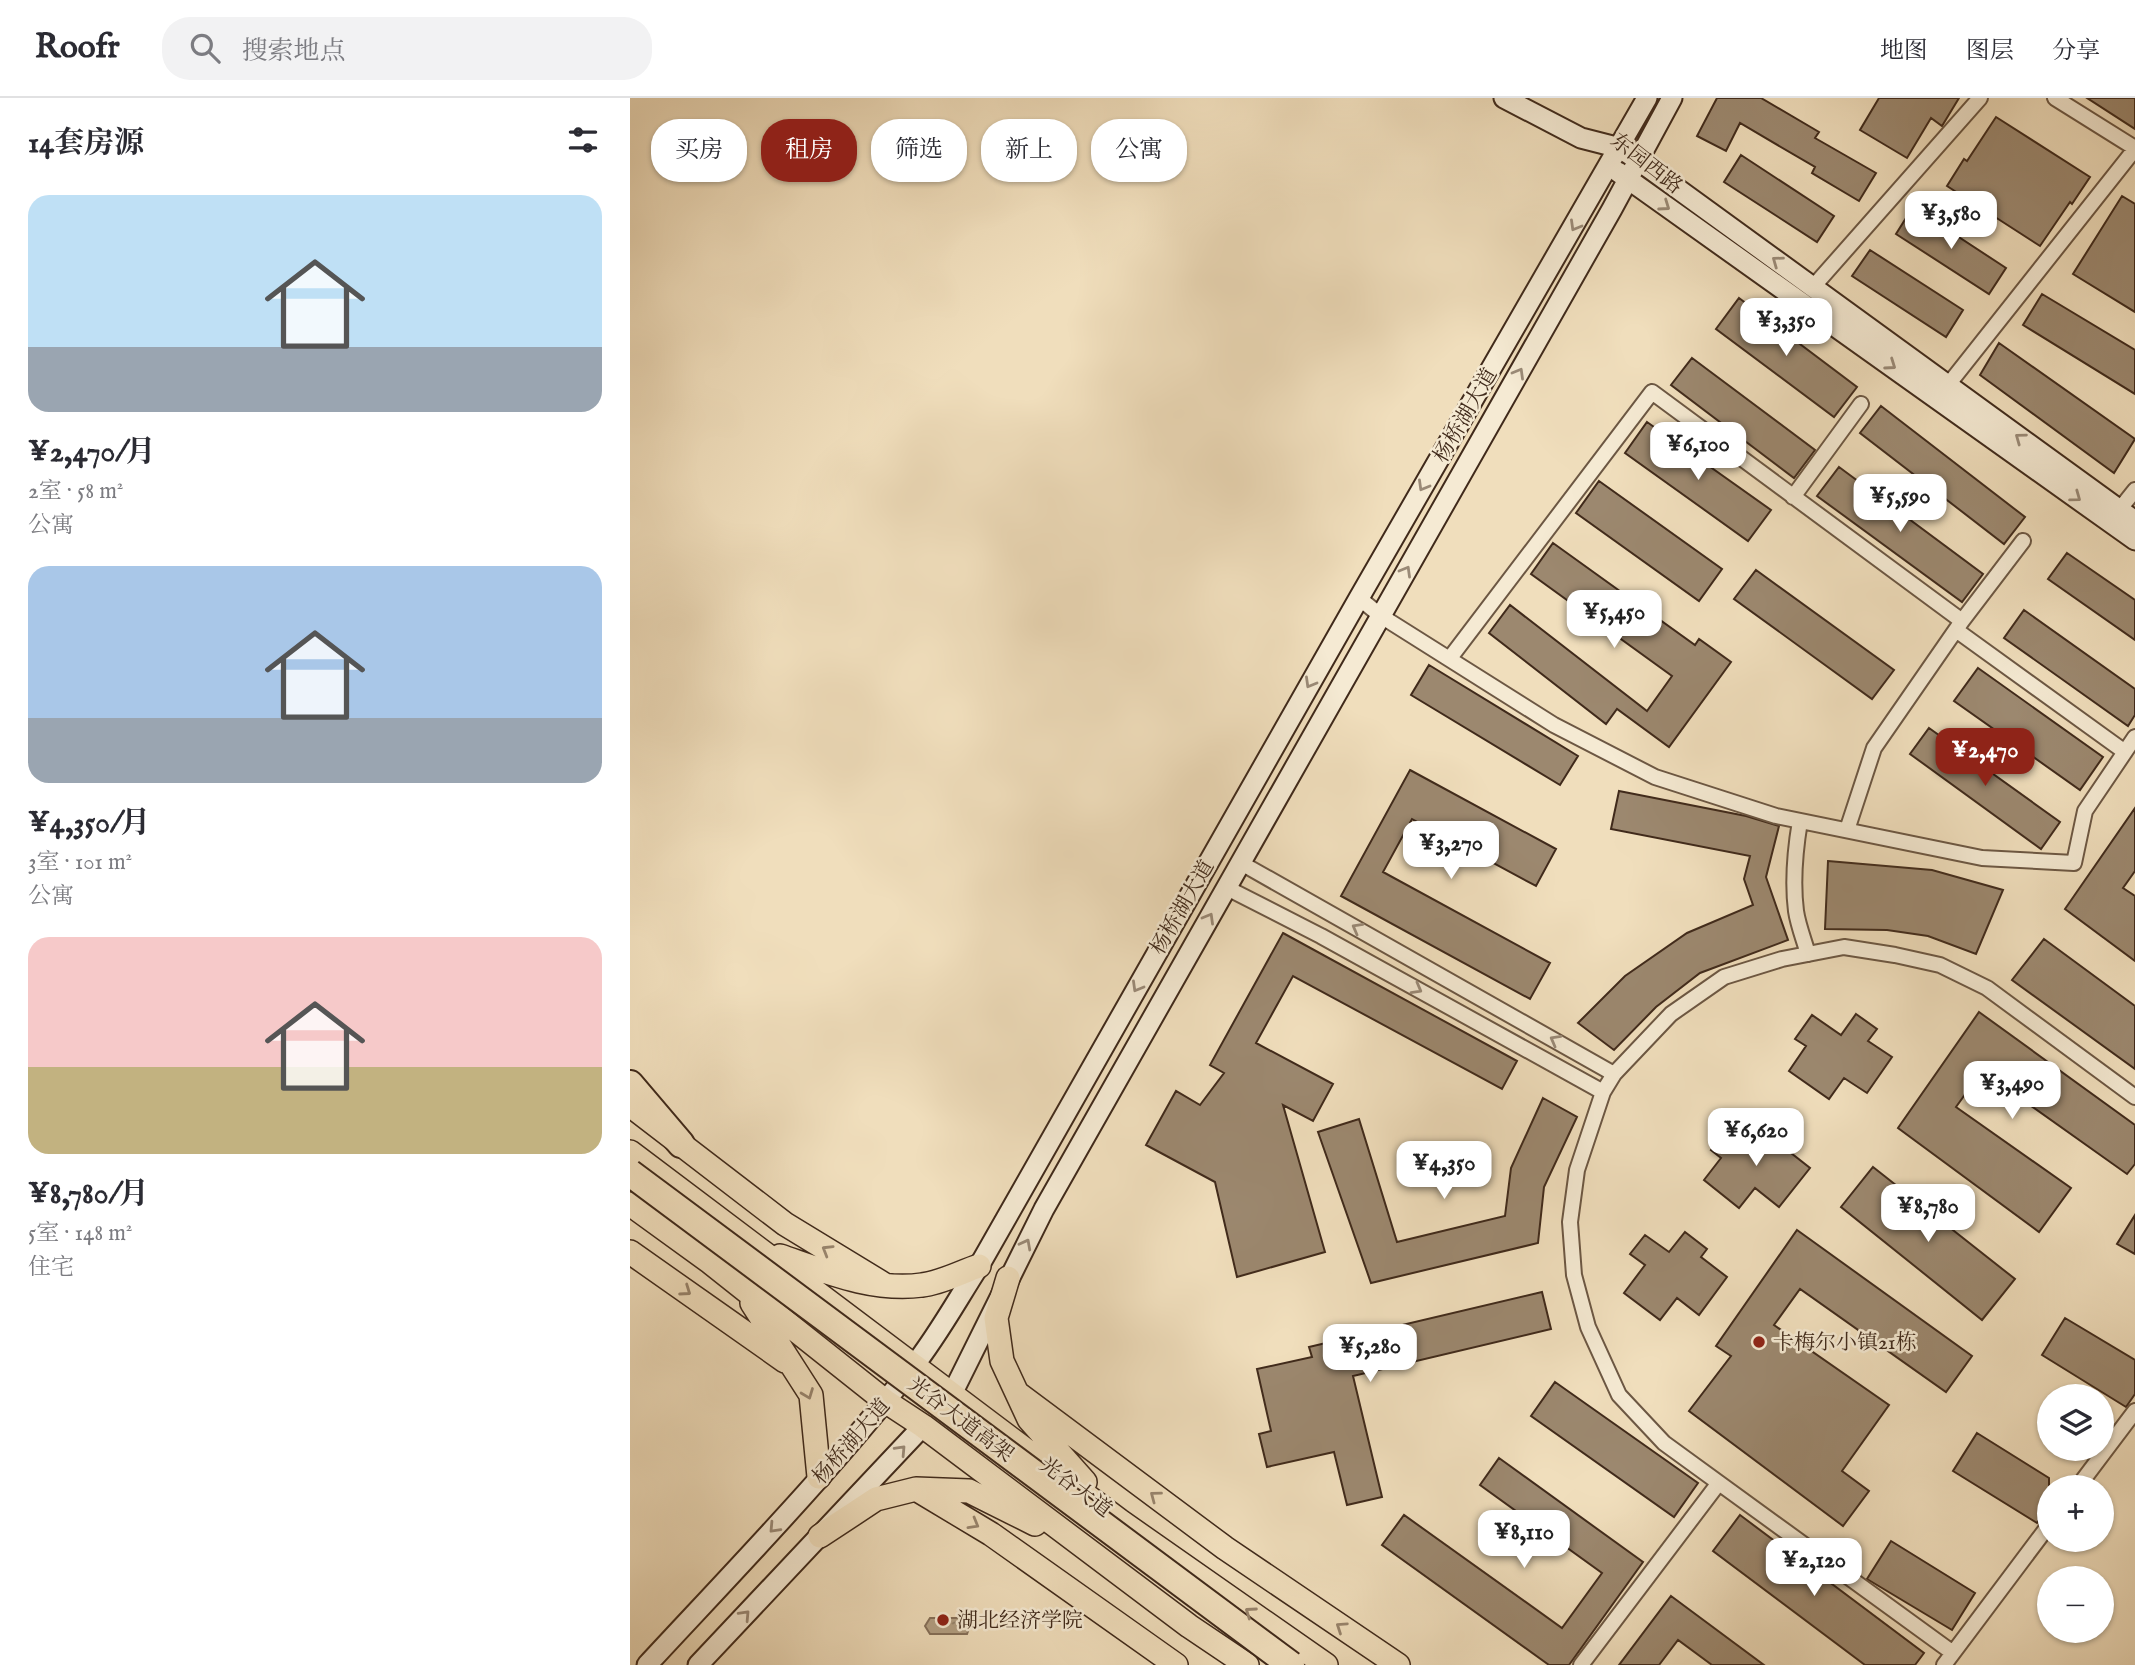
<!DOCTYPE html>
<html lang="zh">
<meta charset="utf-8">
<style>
:root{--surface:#fff;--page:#f2f2f3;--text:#2b2b33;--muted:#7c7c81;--line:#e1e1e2;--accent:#8f2418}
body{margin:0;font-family:"IM FELL English","Noto Serif SC",serif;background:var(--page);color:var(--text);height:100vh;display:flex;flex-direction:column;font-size:26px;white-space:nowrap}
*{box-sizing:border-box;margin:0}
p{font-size:23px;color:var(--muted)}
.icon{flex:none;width:38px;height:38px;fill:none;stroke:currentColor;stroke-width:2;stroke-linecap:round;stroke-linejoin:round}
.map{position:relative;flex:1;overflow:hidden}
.panel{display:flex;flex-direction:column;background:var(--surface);width:630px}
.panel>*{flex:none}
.hud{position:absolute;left:21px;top:21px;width:665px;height:63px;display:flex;gap:14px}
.controls{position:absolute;left:1407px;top:1286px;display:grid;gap:14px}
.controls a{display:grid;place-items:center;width:77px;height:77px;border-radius:50%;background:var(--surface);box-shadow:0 2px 5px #0004;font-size:35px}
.price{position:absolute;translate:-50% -60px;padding:0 16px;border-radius:14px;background:#fff;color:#222;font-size:23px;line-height:46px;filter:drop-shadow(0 2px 4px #0008)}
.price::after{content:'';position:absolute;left:50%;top:42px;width:21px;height:16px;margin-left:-10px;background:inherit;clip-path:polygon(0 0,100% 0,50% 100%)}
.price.on{background:var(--accent);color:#fff}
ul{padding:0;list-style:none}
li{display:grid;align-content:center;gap:14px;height:371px;padding:0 28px}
li span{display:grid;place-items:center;height:217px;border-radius:21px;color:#555}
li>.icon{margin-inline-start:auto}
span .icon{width:126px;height:126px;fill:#fffc;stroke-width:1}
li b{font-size:30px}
h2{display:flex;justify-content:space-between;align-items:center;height:84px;padding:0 28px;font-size:30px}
.chip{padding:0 24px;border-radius:28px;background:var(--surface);box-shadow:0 2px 5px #0004;font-size:24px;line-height:63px}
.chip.on{background:var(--accent);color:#fff}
header{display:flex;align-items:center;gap:42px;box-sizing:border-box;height:98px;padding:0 35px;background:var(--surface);border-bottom:2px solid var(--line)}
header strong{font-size:33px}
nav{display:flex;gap:38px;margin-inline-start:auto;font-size:24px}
.search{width:490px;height:63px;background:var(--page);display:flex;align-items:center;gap:18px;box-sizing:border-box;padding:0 24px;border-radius:28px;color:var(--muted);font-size:26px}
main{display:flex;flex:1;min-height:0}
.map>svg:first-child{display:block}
</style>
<header>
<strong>Roofr</strong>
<div class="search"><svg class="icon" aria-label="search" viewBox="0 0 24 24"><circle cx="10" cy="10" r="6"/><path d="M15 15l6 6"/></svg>搜索地点</div>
<nav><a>地图</a><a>图层</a><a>分享</a></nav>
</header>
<main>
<section class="panel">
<h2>14套房源<svg class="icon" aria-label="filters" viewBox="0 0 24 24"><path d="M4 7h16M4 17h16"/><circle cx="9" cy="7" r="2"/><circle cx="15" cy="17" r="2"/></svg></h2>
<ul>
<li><span style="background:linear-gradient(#bfe0f5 70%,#9aa5b1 0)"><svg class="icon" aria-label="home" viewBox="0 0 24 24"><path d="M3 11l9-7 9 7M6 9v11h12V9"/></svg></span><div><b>¥2,470/月</b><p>2室 · 58 m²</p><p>公寓</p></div></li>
<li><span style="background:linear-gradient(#a9c7e8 70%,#9aa5b1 0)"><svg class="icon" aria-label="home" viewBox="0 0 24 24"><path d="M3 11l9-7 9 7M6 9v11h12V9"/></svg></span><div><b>¥4,350/月</b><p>3室 · 101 m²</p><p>公寓</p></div></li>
<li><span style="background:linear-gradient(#f6c9c9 60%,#c2b280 0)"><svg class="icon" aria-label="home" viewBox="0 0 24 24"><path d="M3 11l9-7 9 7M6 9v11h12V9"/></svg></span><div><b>¥8,780/月</b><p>5室 · 148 m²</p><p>住宅</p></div></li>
</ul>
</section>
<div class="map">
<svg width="1505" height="1567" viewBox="0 0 1505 1567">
<defs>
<pattern id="water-ripples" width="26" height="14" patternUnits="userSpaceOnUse" patternTransform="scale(1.75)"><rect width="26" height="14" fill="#b4a185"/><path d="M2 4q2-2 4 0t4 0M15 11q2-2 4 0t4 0" fill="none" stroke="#94836c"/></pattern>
</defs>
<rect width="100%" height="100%" fill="#f0debc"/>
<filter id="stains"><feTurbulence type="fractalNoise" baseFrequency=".00286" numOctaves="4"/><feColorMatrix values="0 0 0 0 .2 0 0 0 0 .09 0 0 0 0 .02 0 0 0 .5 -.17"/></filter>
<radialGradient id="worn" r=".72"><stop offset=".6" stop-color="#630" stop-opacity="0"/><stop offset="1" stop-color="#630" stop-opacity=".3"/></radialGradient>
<path fill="url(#water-ripples)" stroke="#86715b" stroke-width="2" d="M300,1520h35l6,5 -4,11h-37l-5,-8z"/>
<path fill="#9c886f" stroke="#402a1b" stroke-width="2" d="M1087,0h44l58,34 -4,6 61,35 -17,28 -47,-28 3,-6 -75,-44 -14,28 -29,-15z
M1249,0h80l-17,28 -11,-8 -24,40 -47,-28z
M1457,0h48v31z
M1366,19l94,60 -18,27 -2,-2 -30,44 -93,-60 17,-27 3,2z
M1111,57l93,61 -17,26 -93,-60z
M1492,98l13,8v108l-62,-38z
M1283,109l93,61 -17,26 -93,-60z
M1240,152l93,60 -17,27 -94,-61z
M1412,196l93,56v44l-112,-69z
M1109,200l118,89 -23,30 -118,-88z
M1369,245l136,96 -21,34 -134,-98z
M1062,260l123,92 -21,28 -123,-93z
M1251,308l144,111 -21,27 -144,-111z
M1017,324l124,88 -23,31 -123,-88z
M1209,369l144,107 -21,28 -145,-106z
M969,383l123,88 -23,32 -123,-88z
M923,445l142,102 4,-6 32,23 -62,85 -52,-38 -11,15 -117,-91 21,-28 137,106 25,-35 -141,-102z
M1437,455l68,47v40l-87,-61z
M1126,472l138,100 -22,29 -138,-100z
M1394,512l111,79v26l-7,11 -124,-88z
M799,567l149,91 -18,29 -149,-90z
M1348,570l125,89 -23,33 -126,-89z
M1299,630l131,94 -19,27 -131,-95z
M780,672l146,79 -20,37 -124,-67 -29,53 167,91 -20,36 -189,-103z
M989,693l127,25 33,10 -13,51 22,63 -88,33 -44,34 -42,43 -36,-27 47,-47 62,-43 66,-28 -9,-26 6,-23 -139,-27z
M1505,710v63l-12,17 12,8v65l-70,-52z
M1198,763l104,9 71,20 -27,64 -48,-18 -41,-6 -62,-1z
M653,835l234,128 -15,28 -209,-113 -37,67 77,41 -20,37 -30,-16 42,147 -88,25 -22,-95 -69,-37 30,-54 24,14 24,-32 -14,-8z
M1414,841l91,67v63l-123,-89z
M1349,914l156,113v39l-8,10 -145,-103 -26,36 115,81 -32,44 -141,-104z
M1226,916l21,15 -9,12 24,16 -25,36 -23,-15 -15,21 -40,-28 17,-25 -11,-7 17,-24 29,20z
M913,1000l34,19 -33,70 -6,56 -167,40 -53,-151 41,-13 38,123 108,-26 6,-48z
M1141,1027l21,16 -6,8 24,19 -31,39 -24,-19 -16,20 -35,-28 17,-22 -10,-8 16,-21 25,20z
M1243,1069l142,112 -33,41 -141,-113z
M1505,1117v39l-18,-10z
M1167,1132l175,126 -26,36 -146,-103 -26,36 115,80 -47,66 27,20 -26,35 -154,-115 42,-55 -15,-10z
M1055,1134l22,17 -6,8 26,20 -28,38 -22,-17 -17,22 -36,-27 21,-28 -15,-11 15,-19 24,17z
M912,1194l9,37 -198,47 29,121 -35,8 -13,-53 -67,15 -8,-33 12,-3 -14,-62 55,-12 -3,-10z
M1435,1220l70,42v34l-9,13 -84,-52z
M925,1284l143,101 -24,34 -143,-101z
M1347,1335l72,45v26l-12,19 -84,-52z
M869,1360l144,104 -74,103h-20l-167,-120 22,-30 158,113 40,-55 -122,-88z
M1110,1417l184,138 -9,12h-50l-152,-114z
M1261,1443l84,52 -23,37 -85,-51z
M1041,1498l93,69h-52l-34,-25 -19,25h-40z"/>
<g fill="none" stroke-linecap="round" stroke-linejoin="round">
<g stroke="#6c5743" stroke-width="18">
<path id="street" d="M1425,0l80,50
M1183,189l167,-189
M1318,287l187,-236
M1163,399l68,-93
M1489,412l16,-20
M729,500l22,18 173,109 101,52 121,39 206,42 92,5 11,-52 50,-74
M1326,532l169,122
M820,560l202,-266 310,229
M1170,723c-5,30 -8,59 -4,90 2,14 8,29 12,43
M1217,732l27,-82 88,-127 61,-80
M611,765l373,211
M597,790l94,48 282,156
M1447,1390l58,-77
M1323,1555l-289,-210 -45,-48 -31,-68 -14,-52 -4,-53 7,-52 26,-78 11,-18 57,-60 53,-37 58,-18 62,-12 51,8 45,10 47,23 148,109
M951,1567l137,-181
M1314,1567l105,-140"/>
</g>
<g stroke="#402a1b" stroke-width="23">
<path id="secondary" d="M874,0l77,40 39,10 18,12 497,361
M988,74l517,368
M322,1296l92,-185 568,-1000 60,-111
M17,1567c90,-97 183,-193 265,-297 25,-31 45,-68 67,-102l380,-668 288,-500
M68,1567l225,-239"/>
</g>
<g stroke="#402a1b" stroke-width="26">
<path id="primary" d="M0,1007l155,119 100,61
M0,1054l490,369 206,144
M0,1106l80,58 175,139 38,25 266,200 58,39
M0,1154l155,109
M150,1158c44,15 94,36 142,29 19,-2 39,-13 57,-19
M378,1180l-12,40 6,43 27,58 56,63
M122,1205l59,92 8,82
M387,1295l208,155 173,117
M286,1391l75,45 185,131
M190,1438l56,-37 40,-10 53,2 66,33"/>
</g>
<g stroke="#402a1b" stroke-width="30">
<path id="highway" d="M0,986l51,60"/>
</g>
<use href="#street" stroke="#f5ead3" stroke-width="14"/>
<use href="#secondary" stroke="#f5ead3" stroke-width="19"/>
<use href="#primary" stroke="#f0debc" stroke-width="23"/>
<use href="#highway" stroke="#f0debc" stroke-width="26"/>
<g stroke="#402a1b" stroke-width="30" stroke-linecap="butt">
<path id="highway-bridge" d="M0,1075l661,492"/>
</g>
<use href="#highway-bridge" stroke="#f0debc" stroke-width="26"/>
</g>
<defs><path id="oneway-chevron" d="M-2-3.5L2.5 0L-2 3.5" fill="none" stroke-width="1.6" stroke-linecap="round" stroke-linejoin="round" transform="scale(1.75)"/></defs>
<g stroke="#9a8a77">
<use href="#oneway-chevron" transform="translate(1035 108) rotate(35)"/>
<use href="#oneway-chevron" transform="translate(945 128) rotate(120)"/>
<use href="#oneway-chevron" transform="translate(1147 163) rotate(-144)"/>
<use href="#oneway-chevron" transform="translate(1261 267) rotate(35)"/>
<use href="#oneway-chevron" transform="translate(889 275) rotate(-60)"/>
<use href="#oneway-chevron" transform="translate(1390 340) rotate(-144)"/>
<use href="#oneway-chevron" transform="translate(793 388) rotate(120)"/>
<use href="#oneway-chevron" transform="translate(1446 399) rotate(36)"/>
<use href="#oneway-chevron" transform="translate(776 473) rotate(-60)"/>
<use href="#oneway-chevron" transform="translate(680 585) rotate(120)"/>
<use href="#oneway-chevron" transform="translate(579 820) rotate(-60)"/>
<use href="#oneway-chevron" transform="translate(727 830) rotate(-151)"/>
<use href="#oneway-chevron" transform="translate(507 889) rotate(120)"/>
<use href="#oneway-chevron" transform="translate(787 891) rotate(29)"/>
<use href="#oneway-chevron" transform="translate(925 942) rotate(-151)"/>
<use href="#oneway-chevron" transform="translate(396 1146) rotate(-62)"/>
<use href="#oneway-chevron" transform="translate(271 1352) rotate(-47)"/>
<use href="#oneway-chevron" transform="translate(144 1430) rotate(133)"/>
<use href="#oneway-chevron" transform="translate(115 1517) rotate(-47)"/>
</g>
<g stroke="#98846c">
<use href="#oneway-chevron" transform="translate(197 1152) rotate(-149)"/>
<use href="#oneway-chevron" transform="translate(56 1193) rotate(35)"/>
<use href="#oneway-chevron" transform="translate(178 1296) rotate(69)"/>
<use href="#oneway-chevron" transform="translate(525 1398) rotate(-143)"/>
<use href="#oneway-chevron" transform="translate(344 1426) rotate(30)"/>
<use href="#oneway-chevron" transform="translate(620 1514) rotate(-145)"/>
<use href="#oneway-chevron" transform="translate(711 1529) rotate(-146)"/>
</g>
<g fill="#8f2418" stroke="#f5ead3" stroke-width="2.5">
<circle cx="1129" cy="1244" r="7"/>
<circle cx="313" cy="1522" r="7"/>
</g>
<g text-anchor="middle" stroke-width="5" stroke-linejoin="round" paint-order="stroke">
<g font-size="21" fill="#402a1b" stroke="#f5ead3">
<text transform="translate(1017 65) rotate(38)" y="7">东园西路</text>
<text transform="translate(835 317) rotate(-60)" y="7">杨桥湖大道</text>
<text transform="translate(552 809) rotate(-60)" y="7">杨桥湖大道</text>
<text transform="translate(331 1321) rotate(37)" y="7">光谷大道高架</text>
<text transform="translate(221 1343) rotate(-49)" y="7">杨桥湖大道</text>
<text transform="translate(446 1389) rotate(37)" y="7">光谷大道</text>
</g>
<g font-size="21" fill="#402a1b" stroke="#f5ead3" text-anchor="start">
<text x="1143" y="1251">卡梅尔小镇21栋</text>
<text x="327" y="1529">湖北经济学院</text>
</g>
</g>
<rect width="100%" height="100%" filter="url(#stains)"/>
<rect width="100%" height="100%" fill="url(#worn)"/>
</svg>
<div class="controls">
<a><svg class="icon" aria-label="layers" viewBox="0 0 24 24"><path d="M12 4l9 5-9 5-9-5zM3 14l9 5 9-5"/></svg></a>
<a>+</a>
<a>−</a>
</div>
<b class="price" style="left:1321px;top:153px">¥3,580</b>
<b class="price" style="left:1156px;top:260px">¥3,350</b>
<b class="price" style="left:1068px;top:384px">¥6,100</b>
<b class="price" style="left:1270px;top:436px">¥5,590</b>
<b class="price" style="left:984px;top:552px">¥5,450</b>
<b class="price on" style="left:1355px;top:690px">¥2,470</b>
<b class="price" style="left:821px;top:783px">¥3,270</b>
<b class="price" style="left:1382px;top:1023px">¥3,490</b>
<b class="price" style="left:1126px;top:1070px">¥6,620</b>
<b class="price" style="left:814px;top:1103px">¥4,350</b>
<b class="price" style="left:1298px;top:1146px">¥8,780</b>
<b class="price" style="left:740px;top:1286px">¥5,280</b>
<b class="price" style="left:894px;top:1472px">¥8,110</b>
<b class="price" style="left:1184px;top:1500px">¥2,120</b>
<div class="hud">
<a class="chip">买房</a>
<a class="chip on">租房</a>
<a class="chip">筛选</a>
<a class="chip">新上</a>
<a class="chip">公寓</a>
</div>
</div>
</main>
